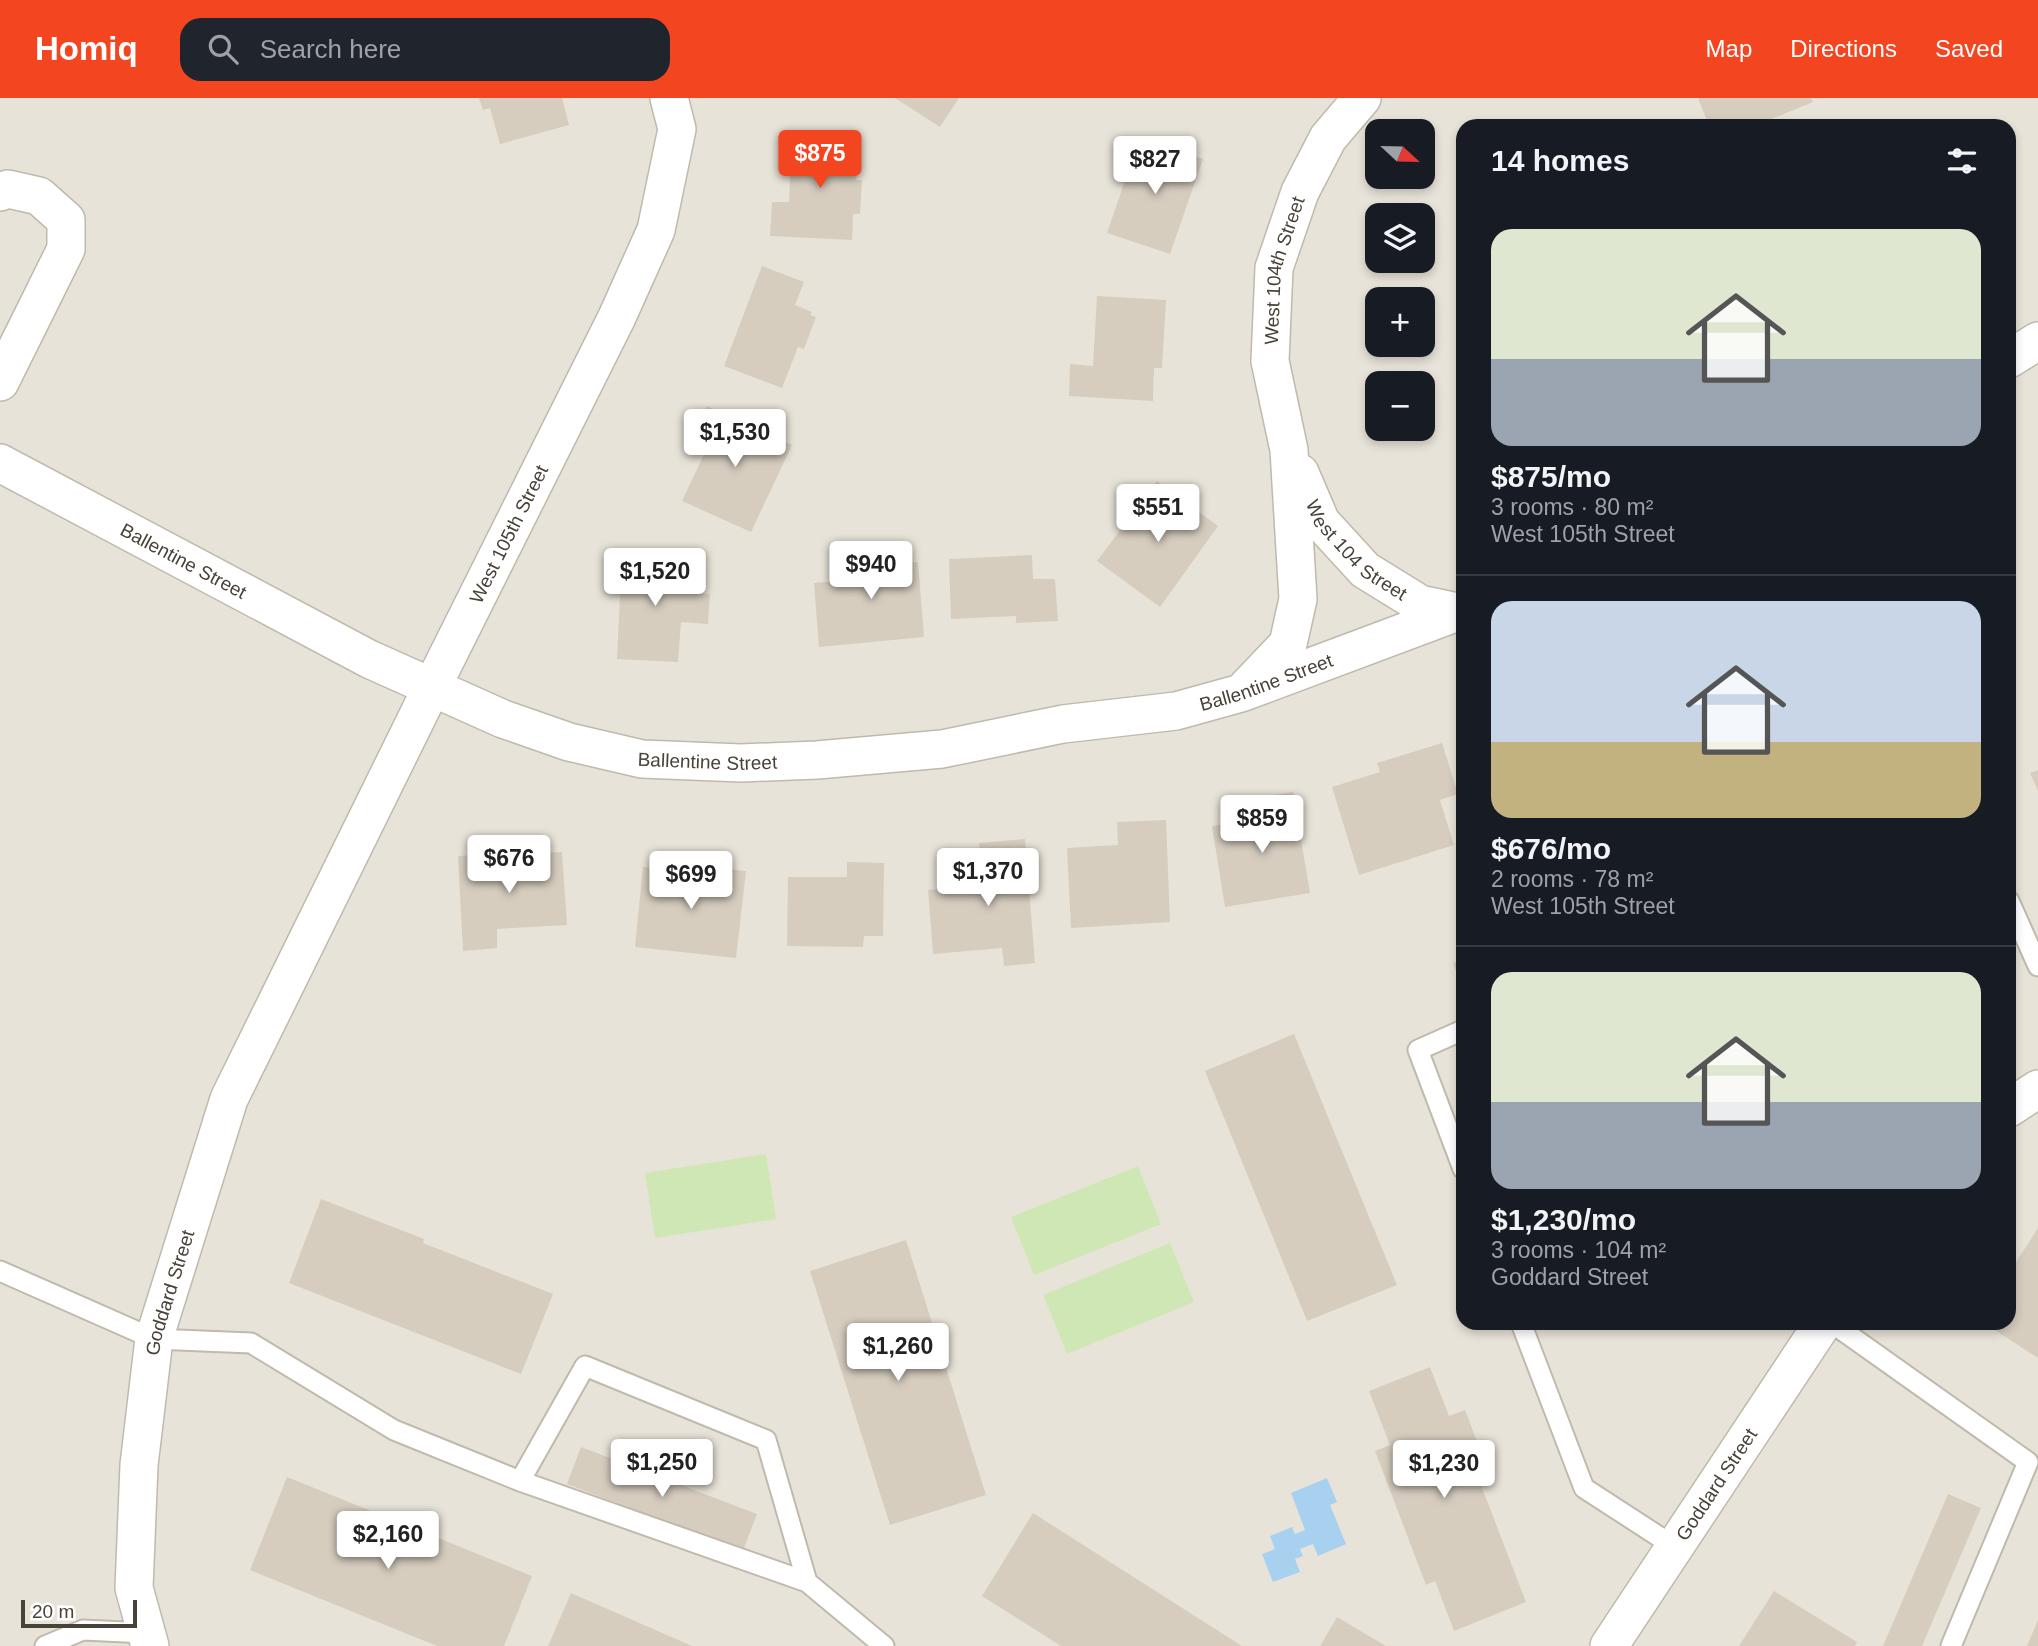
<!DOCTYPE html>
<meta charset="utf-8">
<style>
:root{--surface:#171b24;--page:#20242c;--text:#f1f3f6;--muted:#9ea1a6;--line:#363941;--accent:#f44521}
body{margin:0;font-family:Arial,sans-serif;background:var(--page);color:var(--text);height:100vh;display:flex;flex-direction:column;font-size:26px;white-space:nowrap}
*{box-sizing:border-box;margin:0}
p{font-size:23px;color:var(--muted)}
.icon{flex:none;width:38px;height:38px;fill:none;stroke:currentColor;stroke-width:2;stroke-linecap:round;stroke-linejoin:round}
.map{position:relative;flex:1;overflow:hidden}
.drawer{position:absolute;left:1456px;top:21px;width:560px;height:1211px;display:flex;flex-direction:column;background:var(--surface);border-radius:21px;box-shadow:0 4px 10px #0003}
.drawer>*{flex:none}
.needle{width:46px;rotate:112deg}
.controls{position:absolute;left:1365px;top:21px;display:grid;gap:14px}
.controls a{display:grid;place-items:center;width:70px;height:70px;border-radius:14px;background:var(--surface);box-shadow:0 4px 10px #0003;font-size:35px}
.scale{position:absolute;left:21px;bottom:18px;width:116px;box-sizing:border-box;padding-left:7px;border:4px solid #484238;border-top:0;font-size:19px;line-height:24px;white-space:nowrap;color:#484238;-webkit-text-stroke:5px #fff;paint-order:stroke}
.price{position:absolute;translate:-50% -60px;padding:0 16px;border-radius:7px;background:#fff;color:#222;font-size:23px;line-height:46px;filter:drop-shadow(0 2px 4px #0008)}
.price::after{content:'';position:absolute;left:50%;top:42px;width:21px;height:16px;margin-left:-10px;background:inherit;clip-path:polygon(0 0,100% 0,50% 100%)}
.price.active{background:var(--accent);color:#fff}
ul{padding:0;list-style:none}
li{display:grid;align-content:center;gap:14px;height:371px;padding:0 35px}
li+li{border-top:2px solid var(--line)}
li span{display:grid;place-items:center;height:217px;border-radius:21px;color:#555}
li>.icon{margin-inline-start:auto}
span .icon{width:126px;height:126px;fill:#fffc;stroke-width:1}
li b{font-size:30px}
h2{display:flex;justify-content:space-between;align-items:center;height:84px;padding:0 35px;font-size:30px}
header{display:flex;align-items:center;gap:42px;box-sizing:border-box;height:98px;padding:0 35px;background:var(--accent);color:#fff}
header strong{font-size:33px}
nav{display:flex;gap:38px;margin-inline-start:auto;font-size:24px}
.search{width:490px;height:63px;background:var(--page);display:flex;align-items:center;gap:18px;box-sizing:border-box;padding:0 24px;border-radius:21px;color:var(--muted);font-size:26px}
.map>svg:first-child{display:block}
</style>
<header>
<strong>Homiq</strong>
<div class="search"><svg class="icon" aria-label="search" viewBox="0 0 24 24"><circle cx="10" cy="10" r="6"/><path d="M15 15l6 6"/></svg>Search here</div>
<nav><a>Map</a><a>Directions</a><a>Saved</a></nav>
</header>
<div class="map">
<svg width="2038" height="1548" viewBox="0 0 2038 1548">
<rect width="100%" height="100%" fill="#f4f1ea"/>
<path fill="#e8e3d8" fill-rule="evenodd" d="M0,0h2038v1548h-2038zM1463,28h546v1197h-546zM1377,33h46v46h-46zM1377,117h46v46h-46zM1377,201h46v46h-46zM1377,285h46v46h-46z"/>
<path fill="#cfe7b4" d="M766,1056l10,65 -121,19 -10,-65z
M1138,1068l23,58 -127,51 -23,-58z
M1170,1145l24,59 -127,52 -24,-59z"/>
<path fill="#a8d1ef" d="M1327,1380l10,24 -7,3 16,39 -28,12 -5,-12 -13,5 3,7 -8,3 5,13 -27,10 -11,-28 13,-5 -5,-13 22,-9 3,7 10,-4 -14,-37z"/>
<path fill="#d6cdbf" d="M479,0h83l7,27 -69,19 -10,-36 -7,2z
M895,0h64l-19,29z
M1698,0h113l2,4 -59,24h-45z
M792,37l66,3 -2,42h6l-2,34h-7l-1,26 -82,-4 2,-34h17z
M1140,39l63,22 -33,95 -63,-21z
M762,168l42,16 -9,23 17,7 -2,3 6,2 -12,32 -6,-2 -16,41 -58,-22z
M1097,198l69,4 -4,68h-8l-1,33 -84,-5 1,-32 23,2z
M707,308l85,39 -41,87 -69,-31 26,-55 -16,-7z
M1157,383l61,45 -58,81 -63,-46z
M895,444l3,22 20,-2 6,75 -105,10 -5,-64 23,-2 -1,-15 30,-3 -1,-18z
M622,456l60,3 -2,35 30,2 -2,30 -27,-2 -3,40 -61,-3z
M1032,457l1,24h22l3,42 -42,2v-7l-65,3 -2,-60z
M1442,645l16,51 -18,6 14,45 -95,30 -27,-88 48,-15 -3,-9z
M2038,672v21l-8,-18z
M1293,694l17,101 -85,14 -13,-81 49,-7 -4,-21z
M1166,722l4,102 -99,6 -4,-80 51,-3 -1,-23z
M1025,741l10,124 -31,3 -2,-18 -69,6 -5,-64 54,-5 -3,-42z
M562,754l5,73 -70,4v19l-34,3 -5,-95 35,-2v3z
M847,764l37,1 -1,73h-19l-1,11 -76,-1 1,-69h59z
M700,768l46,5 -10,87 -101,-11 8,-80 56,5z
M1463,862v29l-10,-26z
M1294,936l103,251 -90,36 -102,-250z
M321,1101l103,40 -1,4 130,51 -32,80 -232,-91z
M2038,1130v130l-54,-35h25v-50z
M906,1142l80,255 -96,30 -80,-254z
M1616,1225h16l-14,6z
M1430,1269l19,49 16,-6 20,52 -11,5 52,135 -72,29 -19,-50 -9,4 -51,-134 15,-6 -21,-54z
M581,1349l176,67 -14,37 -176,-67z
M287,1379l245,99 -28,70h-67l-187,-76z
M1948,1396l33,14 -59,138h-39z
M1033,1415l209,133h-181l-79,-50z
M1774,1493l83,51 -2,4h-116z
M571,1495l121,53h-144z
M1337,1519l49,29h-66z
M2038,1522v26h-11z"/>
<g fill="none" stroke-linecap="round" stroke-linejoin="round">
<g stroke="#c0b9ac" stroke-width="23">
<path id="service" d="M2009,803l29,65
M1463,932l-45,20 45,119
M0,1173l154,68 97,4 143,87 126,51
M1521,1225l63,165 91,59
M1832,1225l196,139 -77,184
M807,1484l-41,-142 -181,-74 -65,115 287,101 77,64
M45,1548l38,-16 63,3"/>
</g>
<g stroke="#c0b9ac" stroke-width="40">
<g id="minor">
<path d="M0,94l8,-3 31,7 27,24v29l-66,133"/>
<path d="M2009,261l29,-18"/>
<path id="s1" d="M0,365l369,196 134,60 66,23 73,17 99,4 76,-3 125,-11 121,-25 113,-13 65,-18 222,-83"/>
<path id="s2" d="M1300,375l21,49 44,48 55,34 38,8"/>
<path id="s3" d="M1247,589l41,-43 10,-45 -9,-149 -19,-89 4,-93 26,-76 28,-54 34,-40"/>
<path d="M2009,1010l29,-19"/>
<path id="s4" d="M150,1548l-16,-58 5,-123 15,-126 75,-240 203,-412 185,-370 39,-87 21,-101 -8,-31"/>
<path id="s5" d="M1609,1548l214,-323"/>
</g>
</g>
<use href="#service" stroke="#fff" stroke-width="19"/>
<use href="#minor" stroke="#fff" stroke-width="37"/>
</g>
<g text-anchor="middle" stroke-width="6" stroke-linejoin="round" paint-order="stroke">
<g font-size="19" fill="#484238" stroke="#fff">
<text dy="7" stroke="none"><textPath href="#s3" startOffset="438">West 104th Street</textPath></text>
<text dy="7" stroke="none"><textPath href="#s4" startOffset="1192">West 105th Street</textPath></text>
<text dy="7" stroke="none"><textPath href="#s2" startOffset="98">West 104 Street</textPath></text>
<text dy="7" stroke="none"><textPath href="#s1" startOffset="208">Ballentine Street</textPath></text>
<text dy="7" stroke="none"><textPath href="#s1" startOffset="1342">Ballentine Street</textPath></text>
<text dy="7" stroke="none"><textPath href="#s1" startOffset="775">Ballentine Street</textPath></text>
<text dy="7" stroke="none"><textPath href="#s4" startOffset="359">Goddard Street</textPath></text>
<text dy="7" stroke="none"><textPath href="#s5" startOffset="194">Goddard Street</textPath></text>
</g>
</g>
</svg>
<div class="controls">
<a><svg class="needle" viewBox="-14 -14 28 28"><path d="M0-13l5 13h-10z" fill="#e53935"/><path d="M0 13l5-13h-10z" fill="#9ea1a6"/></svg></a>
<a><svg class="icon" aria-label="layers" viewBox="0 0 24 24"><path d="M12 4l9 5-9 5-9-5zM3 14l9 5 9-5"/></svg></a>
<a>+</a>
<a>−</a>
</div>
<div class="scale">20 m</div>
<b class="price active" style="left:820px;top:92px">$875</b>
<b class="price" style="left:1155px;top:98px">$827</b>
<b class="price" style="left:735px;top:371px">$1,530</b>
<b class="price" style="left:1158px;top:446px">$551</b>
<b class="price" style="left:871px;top:503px">$940</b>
<b class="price" style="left:655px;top:510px">$1,520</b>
<b class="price" style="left:1262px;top:757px">$859</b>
<b class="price" style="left:509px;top:797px">$676</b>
<b class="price" style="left:988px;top:810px">$1,370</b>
<b class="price" style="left:691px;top:813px">$699</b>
<b class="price" style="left:898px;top:1285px">$1,260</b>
<b class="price" style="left:662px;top:1401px">$1,250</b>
<b class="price" style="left:1444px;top:1402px">$1,230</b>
<b class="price" style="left:388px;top:1473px">$2,160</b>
<section class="drawer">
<h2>14 homes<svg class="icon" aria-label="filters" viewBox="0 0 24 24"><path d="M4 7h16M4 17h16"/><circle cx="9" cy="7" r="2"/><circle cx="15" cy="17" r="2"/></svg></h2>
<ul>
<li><span style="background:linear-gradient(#dfe7d0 60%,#9aa5b1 0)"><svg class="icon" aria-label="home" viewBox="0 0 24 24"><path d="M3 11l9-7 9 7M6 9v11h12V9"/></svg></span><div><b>$875/mo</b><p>3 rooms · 80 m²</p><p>West 105th Street</p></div></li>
<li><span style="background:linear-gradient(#c9d6e8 65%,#c2b280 0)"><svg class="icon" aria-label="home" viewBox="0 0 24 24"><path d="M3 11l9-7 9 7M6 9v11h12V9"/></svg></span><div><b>$676/mo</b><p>2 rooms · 78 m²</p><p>West 105th Street</p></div></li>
<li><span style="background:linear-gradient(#dfe7d0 60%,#9aa5b1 0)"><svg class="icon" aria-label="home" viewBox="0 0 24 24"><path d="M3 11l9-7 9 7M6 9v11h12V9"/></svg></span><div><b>$1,230/mo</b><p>3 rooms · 104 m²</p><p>Goddard Street</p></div></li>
</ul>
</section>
</div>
